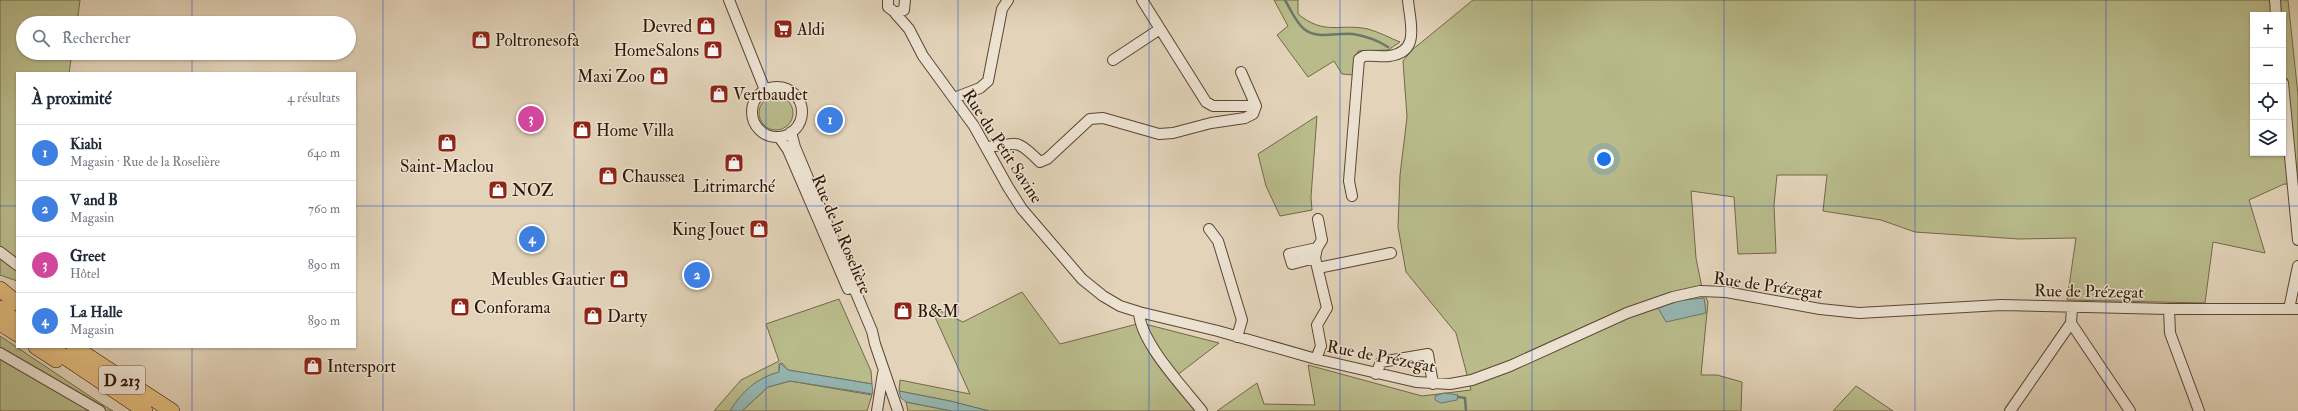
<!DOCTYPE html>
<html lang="fr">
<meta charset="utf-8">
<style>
body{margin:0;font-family:"IM FELL Double Pica",serif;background:#f2f2f3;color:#1f2937}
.controls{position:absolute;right:12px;top:12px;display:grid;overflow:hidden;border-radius:0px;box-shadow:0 1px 3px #0004}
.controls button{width:36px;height:36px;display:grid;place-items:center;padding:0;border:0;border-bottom:1px solid #e0e1e3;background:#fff;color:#1f2937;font:20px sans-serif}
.you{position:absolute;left:1604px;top:159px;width:14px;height:14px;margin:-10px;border:3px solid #fff;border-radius:50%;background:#1a73e8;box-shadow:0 0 0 6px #1a73e833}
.badge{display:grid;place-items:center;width:26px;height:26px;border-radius:50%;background:#8f2418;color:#fff;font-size:13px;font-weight:700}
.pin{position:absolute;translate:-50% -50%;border:2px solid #fff;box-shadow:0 1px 4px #0006}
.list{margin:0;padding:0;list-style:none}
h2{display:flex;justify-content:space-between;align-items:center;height:52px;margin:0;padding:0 16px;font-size:17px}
h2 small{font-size:13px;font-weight:400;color:#747a83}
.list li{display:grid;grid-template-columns:26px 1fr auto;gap:12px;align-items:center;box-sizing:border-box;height:56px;padding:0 16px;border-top:1px solid #e0e1e3}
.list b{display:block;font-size:15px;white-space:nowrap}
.list p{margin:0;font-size:13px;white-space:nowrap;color:#747a83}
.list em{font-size:13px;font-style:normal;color:#747a83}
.icon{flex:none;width:22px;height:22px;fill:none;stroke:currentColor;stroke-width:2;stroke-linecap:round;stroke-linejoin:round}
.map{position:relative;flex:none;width:2298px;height:411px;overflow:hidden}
.search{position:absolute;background:#fff;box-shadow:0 1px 3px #0004;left:16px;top:16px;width:340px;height:44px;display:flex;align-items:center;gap:10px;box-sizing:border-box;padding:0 14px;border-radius:22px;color:#747a83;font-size:15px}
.panel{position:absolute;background:#fff;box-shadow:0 1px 3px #0004;left:16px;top:72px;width:340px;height:276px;border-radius:0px}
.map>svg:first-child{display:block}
.green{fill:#b9bb8b;stroke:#746848;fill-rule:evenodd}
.water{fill:#95b7b2;stroke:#6d776c}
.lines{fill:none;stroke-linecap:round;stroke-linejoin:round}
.stream{stroke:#6d776c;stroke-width:2.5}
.minor-casing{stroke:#5c4531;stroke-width:12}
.highway-casing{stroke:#301604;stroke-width:16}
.minor{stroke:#ece2d2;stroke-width:10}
.highway{stroke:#e1ba7c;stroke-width:15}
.grid{fill:none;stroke:#1d4ed8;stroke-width:1;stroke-opacity:0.55}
.labels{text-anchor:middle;stroke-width:3;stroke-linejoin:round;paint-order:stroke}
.shield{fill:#ece2d2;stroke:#685342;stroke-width:1}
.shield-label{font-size:16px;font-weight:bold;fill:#301604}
.poi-label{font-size:17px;fill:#301604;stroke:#ece2d2;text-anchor:start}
.street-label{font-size:17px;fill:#301604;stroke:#ece2d2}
</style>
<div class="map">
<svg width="2298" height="411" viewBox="0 0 2298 411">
<rect width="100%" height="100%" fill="#e2d3b9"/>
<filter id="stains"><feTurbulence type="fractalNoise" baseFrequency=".005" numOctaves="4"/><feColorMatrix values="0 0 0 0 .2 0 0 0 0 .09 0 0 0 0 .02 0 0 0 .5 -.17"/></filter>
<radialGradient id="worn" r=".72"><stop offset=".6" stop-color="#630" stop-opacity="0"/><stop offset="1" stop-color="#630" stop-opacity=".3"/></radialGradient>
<!-- green -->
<path class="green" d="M0,0h80l-3,23h-54v30h49l-3,20h-52v208l-17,-6z
M1274,0h24v14c27,22 41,9 70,15 11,3 22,9 32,13l-12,8 -30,1 -4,24 -12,-1 -8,-13 -26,16 -31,-42 11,-9z
M1473,0h815l10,95v90l-14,-1 -35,16 16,53 -52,-11 -8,61 -138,-3 9,-62 -57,1 -104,-7 -34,-12 -58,-9 4,-36h-50l-3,30 2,48 -38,1 -4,-57 -43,-6 5,67 6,30 6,14 -7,73h16l25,7 -1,29h-524l40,-28 7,21 51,1 -7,-40 114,31 49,-6 -15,-57 -50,-61 -8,-45 2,-52 7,-58 -4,-56 9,-11zM2253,15h30v138h-30z
M759 113a17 17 0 1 1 34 0a17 17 0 1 1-34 0Z
M1317,116l-6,81 1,13 -32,6 -14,-30 -8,-32z
M1022,292l38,52 81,-21 78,20 -47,36 24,32h-207l-39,-10 -51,-10 1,-11 70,14 -40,-88 33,16z
M839,299l32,72 1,13 -84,-14 -6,-7 -3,1v8c-22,6 -37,20 -49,39h-16l27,-31 38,-19 -13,-37z
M0,336l100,67 13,8h-113z
M790,381l82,14 -5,16h-125l26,-24z
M1856,386l37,25h-60z
M906,402l46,9h-44z"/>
<!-- water -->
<path class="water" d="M1704,298l2,15 -40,9 -9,-16 16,-5z
M780,363l8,7 84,14 1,10 -83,-13 -22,6 -26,24h-12c12,-20 27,-33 49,-39z
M899,391l51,10 39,10h-37l-46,-9 -5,-4z
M1444,393l14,2 -1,5 -16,3 -6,-3v-4z"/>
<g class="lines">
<!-- stream -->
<path class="stream" d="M1285,0c6,10 10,21 19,29 13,11 34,3 49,5 13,2 24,6 35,13
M1458,397l7,1 1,13"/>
<defs>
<path id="minor" d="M729,0l36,90
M888,0v7l8,6 8,-3 1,-10
M1142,0l64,102 7,4h43
M2275,0l1,15
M895,13l14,16 14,27 51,70 34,61 14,22 60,70 21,17 17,10 19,6 79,19 98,28 100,23 34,2 22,-4 38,-14 117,-53 46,-16 27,-6 26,1 94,17 39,4 142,-8 168,4h129
M1113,60l47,-31
M2283,83l15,157
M752 112a25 25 0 1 1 50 0a25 25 0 1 1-50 0Z
M954,98l26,-10 8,-7 14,-72 6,-9
M791,132l4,15 77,184 3,13 23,67
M779,137l9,13 60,139
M986,147c32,-2 28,-11 54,15l7,-3 43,-40 13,-1 56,16 14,-1 38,-10 34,-5 8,-4 3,-8 -15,-34
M1352,196l-3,-15 10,-122 5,-3c8,-1 17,1 25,0 32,-4 21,-33 19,-56
M1209,229l9,12 24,79 -5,17
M0,252l17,13
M1315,258l-23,6 -3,-10 28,-6
M1318,268l73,-15
M2169,309l1,24 29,78
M2289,309l9,-43
M1139,312c1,30 44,75 63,99
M2071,323l59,88
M0,353l100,58
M1316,359l5,-13 -4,-21 10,-17 -12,-50 2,-10 5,-8 -4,-21
M1376,374l5,-12 47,-8 5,30
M877,411l6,-38
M2010,411l61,-88 1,-15"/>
<path id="highway" d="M0,289l17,14
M0,308l17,14
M0,323l17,11
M36,347l20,13
M50,347l95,64
M74,347l98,64"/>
</defs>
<!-- minor casing -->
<use href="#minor" class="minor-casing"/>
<!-- highway casing -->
<use href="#highway" class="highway-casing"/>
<!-- minor -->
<use href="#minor" class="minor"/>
<!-- highway -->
<use href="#highway" class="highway"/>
</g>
<!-- grid -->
<path class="grid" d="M192,0v23M383,0v411M574,0v411M766,0v411M958,0v411M1149,0v411M1340,0v411M1532,0v411M1724,0v411M1915,0v411M2106,0v411M192,53v20M0,206h17M355,206h1943M192,347v64"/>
<!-- icons -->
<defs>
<symbol id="shop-square" viewBox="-11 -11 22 22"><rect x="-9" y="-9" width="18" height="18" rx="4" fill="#8f2418" stroke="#ece2d2"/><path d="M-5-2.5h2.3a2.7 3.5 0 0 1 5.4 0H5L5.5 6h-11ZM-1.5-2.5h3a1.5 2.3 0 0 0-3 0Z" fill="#fff"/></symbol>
<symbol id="supermarket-square" viewBox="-11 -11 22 22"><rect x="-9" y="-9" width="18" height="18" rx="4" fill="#8f2418" stroke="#ece2d2"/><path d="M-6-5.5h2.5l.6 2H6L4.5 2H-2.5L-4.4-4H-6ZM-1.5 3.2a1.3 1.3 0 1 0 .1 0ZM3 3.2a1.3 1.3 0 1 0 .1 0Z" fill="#fff"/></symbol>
</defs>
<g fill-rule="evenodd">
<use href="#shop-square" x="695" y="15" width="22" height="22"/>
<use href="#supermarket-square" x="772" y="18" width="22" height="22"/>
<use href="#shop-square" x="470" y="29" width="22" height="22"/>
<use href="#shop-square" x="702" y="39" width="22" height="22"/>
<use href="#shop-square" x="648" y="65" width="22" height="22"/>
<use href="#shop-square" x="708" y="83" width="22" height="22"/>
<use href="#shop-square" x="571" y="119" width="22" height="22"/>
<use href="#shop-square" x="436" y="132" width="22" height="22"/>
<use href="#shop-square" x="723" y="152" width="22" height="22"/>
<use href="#shop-square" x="597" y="165" width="22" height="22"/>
<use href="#shop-square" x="487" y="179" width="22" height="22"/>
<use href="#shop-square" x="748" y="218" width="22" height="22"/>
<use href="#shop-square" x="608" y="268" width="22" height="22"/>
<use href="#shop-square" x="449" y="296" width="22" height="22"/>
<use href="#shop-square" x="892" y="300" width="22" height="22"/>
<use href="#shop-square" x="582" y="305" width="22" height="22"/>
<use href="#shop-square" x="302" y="355" width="22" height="22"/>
</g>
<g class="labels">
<!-- shield labels -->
<rect class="shield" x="99" y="366" width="46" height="28" rx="3"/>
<g class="shield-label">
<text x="122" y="386">D 213</text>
</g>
<!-- poi labels -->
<g class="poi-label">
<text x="692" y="32" text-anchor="end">Devred</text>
<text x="797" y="35">Aldi</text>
<text x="495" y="46">Poltronesofà</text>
<text x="699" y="56" text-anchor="end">HomeSalons</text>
<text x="645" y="82" text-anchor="end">Maxi Zoo</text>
<text x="733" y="100">Vertbaudet</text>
<text x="596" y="136">Home Villa</text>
<text x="447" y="172" text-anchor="middle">Saint-Maclou</text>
<text x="622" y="182">Chaussea</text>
<text x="734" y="192" text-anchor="middle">Litrimarché</text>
<text x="512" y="196">NOZ</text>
<text x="745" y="235" text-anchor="end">King Jouet</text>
<text x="605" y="285" text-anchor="end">Meubles Gautier</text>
<text x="474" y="313">Conforama</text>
<text x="917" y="317">B&amp;M</text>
<text x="607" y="322">Darty</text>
<text x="327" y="372">Intersport</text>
</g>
<!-- street labels -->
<g class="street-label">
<text transform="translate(1003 146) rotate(57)" y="6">Rue du Petit Savine</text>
<text transform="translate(842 234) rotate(67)" y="6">Rue de la Roselière</text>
<text transform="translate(1768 285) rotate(8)" y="6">Rue de Prézegat</text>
<text transform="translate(2089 291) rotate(1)" y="6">Rue de Prézegat</text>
<text transform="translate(1381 356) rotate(11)" y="6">Rue de Prézegat</text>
</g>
</g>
<rect width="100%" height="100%" filter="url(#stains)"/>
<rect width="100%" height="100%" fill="url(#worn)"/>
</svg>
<div class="controls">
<button>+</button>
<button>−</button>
<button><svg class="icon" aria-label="locate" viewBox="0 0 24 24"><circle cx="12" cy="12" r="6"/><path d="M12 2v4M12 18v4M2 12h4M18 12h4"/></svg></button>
<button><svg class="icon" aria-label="layers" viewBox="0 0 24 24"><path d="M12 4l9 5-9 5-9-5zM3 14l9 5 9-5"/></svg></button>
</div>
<div class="you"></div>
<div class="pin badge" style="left:830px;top:120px;background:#3f7fe0">1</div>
<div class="pin badge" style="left:697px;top:275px;background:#3f7fe0">2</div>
<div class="pin badge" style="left:531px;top:119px;background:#d1479c">3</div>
<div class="pin badge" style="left:532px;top:239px;background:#3f7fe0">4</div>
<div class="search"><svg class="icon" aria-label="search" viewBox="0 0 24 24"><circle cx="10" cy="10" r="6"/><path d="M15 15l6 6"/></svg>Rechercher</div>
<section class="panel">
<h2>À proximité<small>4 résultats</small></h2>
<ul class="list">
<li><span class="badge" style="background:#3f7fe0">1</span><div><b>Kiabi</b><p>Magasin · Rue de la Roselière</p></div><em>640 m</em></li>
<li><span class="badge" style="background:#3f7fe0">2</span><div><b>V and B</b><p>Magasin</p></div><em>760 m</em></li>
<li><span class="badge" style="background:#d1479c">3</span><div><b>Greet</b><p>Hôtel</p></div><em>890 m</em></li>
<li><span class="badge" style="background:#3f7fe0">4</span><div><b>La Halle</b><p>Magasin</p></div><em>890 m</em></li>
</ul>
</section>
</div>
